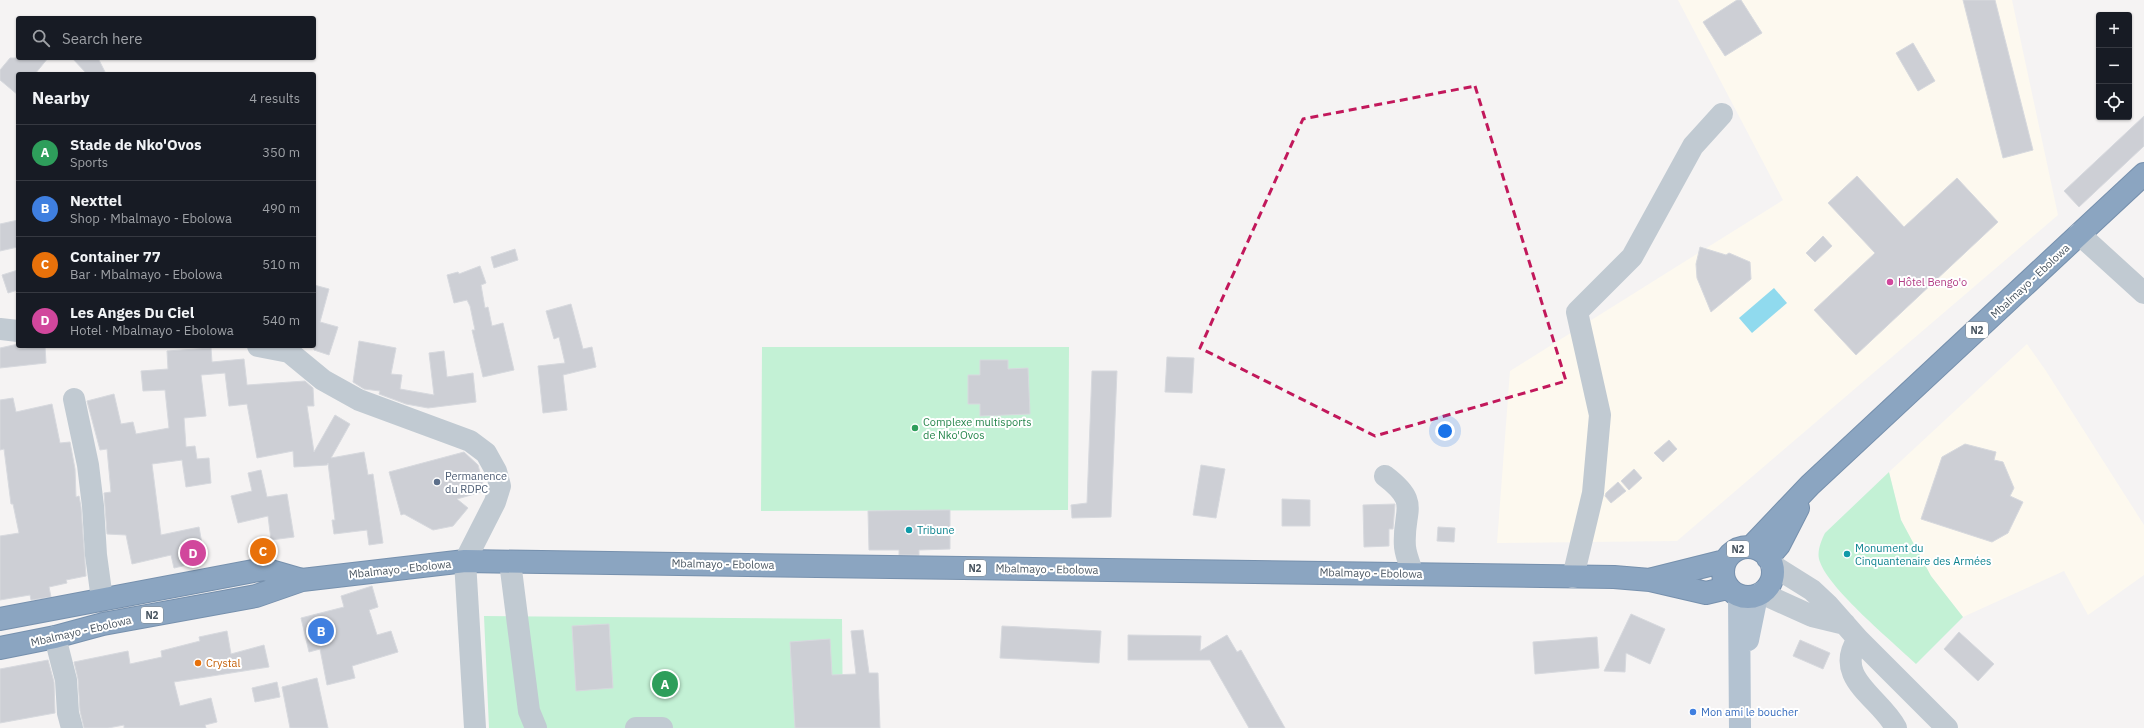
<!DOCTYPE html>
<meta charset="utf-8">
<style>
body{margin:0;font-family:"IBM Plex Sans",sans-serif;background:#242831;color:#f1f3f6}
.controls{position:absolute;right:12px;top:12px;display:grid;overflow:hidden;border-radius:4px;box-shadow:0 1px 3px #0004}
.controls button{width:36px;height:36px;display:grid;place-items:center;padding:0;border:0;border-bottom:1px solid #363941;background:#171b24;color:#f1f3f6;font:20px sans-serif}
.you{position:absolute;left:1445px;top:431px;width:14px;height:14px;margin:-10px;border:3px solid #fff;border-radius:50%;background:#1a73e8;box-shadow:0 0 0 6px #1a73e833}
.badge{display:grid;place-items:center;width:26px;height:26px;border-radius:50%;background:#ea580c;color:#fff;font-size:13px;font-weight:700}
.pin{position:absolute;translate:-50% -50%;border:2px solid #fff;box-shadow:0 1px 4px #0006}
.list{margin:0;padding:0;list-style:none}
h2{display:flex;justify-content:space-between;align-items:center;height:52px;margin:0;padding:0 16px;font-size:17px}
h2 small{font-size:13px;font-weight:400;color:#9ea1a6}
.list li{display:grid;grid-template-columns:26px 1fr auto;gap:12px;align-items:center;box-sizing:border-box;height:56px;padding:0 16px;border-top:1px solid #363941}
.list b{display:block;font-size:15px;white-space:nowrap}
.list p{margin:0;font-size:13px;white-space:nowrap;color:#9ea1a6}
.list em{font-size:13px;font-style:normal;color:#9ea1a6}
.icon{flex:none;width:22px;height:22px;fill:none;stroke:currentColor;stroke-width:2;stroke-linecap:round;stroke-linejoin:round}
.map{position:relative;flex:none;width:2144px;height:728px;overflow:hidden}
.search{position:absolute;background:#171b24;box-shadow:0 1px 3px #0004;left:16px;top:16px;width:300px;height:44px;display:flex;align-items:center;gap:10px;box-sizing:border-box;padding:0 14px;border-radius:4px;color:#9ea1a6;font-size:15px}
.panel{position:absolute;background:#171b24;box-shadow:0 1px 3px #0004;left:16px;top:72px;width:300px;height:276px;border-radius:4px}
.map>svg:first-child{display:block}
.commercial{fill:#fdf9ef}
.green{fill:#c3f1d5}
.water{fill:#90daee}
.building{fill:#cdcfd5;stroke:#d7d9de}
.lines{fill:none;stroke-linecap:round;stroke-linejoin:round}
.highway-casing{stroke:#7690ad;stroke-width:24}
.minor{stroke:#c1cad2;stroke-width:22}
.major{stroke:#b3c2d1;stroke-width:22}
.highway{stroke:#8ba5c1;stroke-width:22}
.marked{fill:none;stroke:#c2185b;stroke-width:3;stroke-dasharray:8 5;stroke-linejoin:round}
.hotel-dot{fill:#d1479c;stroke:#fff;stroke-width:1.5}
.leisure-dot{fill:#2e9e5b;stroke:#fff;stroke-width:1.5}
.service-dot{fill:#5c6f8a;stroke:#fff;stroke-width:1.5}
.culture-dot{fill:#0f9aa8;stroke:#fff;stroke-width:1.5}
.food-dot{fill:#e8710a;stroke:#fff;stroke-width:1.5}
.shop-dot{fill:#3f7fe0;stroke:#fff;stroke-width:1.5}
.labels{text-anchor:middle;stroke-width:4;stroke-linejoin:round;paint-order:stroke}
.shield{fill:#fff;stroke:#808990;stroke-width:1}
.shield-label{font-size:10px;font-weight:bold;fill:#4a5661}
.street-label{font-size:11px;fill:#4a5661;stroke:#fff}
.hotel-label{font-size:11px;fill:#b23c85;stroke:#fff;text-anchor:start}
.leisure-label{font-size:11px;fill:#27864d;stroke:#fff;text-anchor:start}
.service-label{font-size:11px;fill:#4e5e75;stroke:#fff;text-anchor:start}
.culture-label{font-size:11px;fill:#0d838f;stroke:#fff;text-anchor:start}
.food-label{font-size:11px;fill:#c56008;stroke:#fff;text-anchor:start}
.shop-label{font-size:11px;fill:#366cbe;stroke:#fff;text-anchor:start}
</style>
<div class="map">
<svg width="2144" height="728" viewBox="0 0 2144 728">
<rect width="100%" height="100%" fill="#f5f3f3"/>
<!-- commercial -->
<path class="commercial" d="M1678,0h334l46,215 -381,326 -180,2 13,-172 273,-171z
M2027,344l19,27 98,154v50l-56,40 -24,-44 -101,46 -32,-41 -30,-56 -12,-48z"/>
<!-- green -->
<path class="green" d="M762,347h307l-1,163 -307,1z
M1889,472l12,48 30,56 32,41 -47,47c-23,-22 -87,-75 -96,-102 -4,-9 1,-21 5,-29z
M484,616l358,3 1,109h-354z"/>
<!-- water -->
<path class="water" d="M1774,288l13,15 -35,30 -13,-15z"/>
<!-- building -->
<path class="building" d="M1737,0h4l21,33 -37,23 -22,-34z
M1963,0h32l38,150 -30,8z
M1913,43l22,38 -17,10 -22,-38z
M10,58h38l-13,16h-17v21l-18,-15v-10z
M72,58h26l8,16h-19z
M2144,116v30l-65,61 -15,-16z
M1857,176l47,51 53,-49 41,44 -142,133 -42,-45 61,-57 -47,-50z
M18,220v27l-18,4v-27z
M1823,236l9,10 -17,16 -9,-9z
M1700,247l26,8 3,-2 21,9 1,17 -40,33 -14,-34 -1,-14z
M515,249l3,11 -24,8 -3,-11z
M480,266l6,17 -5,2 4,23 3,-1 4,19 11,-3 11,47 -31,7 -11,-47h3l-5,-24 -3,-6 -13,3 -7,-28 11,-3 1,2z
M18,270v20l-10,3 -6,-18z
M314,285l15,4 -9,33 18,5 -9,28 -15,-5z
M571,304l12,45 9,-2 4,20 -33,8 4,35 -24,3 -5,-47 27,-3 -6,-26 -5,2 -8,-28z
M359,341l37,7 -5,26 11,1 -2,14 34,6 -5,-42 15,-2 3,26 26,-4 3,29 -48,6 -22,-4 -27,-10 1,-3 -16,-2 -11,-7z
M18,344v5l27,-3 1,17 -46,5v-20z
M211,348l1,14 32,-3 3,26 58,-4 8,7 1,18h-7l7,46 21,-37 15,9 -19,34 33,-6 4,23 5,-1 10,69 -14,2 -2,-15 -33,4 -2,-14h3l-7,-57 -1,2 -33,2 -1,-16 -36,7 -10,-54 -18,2 -4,-33 -24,2 5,41 -22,2 2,29 9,-1 2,13 12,-1 2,25 -25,4 -4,-27 -30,4 9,71 38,-8 6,34 -31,7 -3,-13 -39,9 -6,-29 -19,-1 -3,-41 7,-1 -4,-43 -7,1 -13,-49 27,-7 7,30 12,-2 3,12 33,-6 -4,-38 -22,1 -2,-20 27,-2 -1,-18z
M1167,357l27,1 -2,35 -27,-1z
M980,360h28v9l20,-1 2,46 -50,2v-12h-12v-29h12z
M1092,371h25l-6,146 -39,1 -1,-13 16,-2z
M13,398l3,14 36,-8 8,39 10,-1 5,27 1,28 3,-1 2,11 5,69 -20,4 1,3 -18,4 2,10 -20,3 -1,-5 -30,5v-64l19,-3 -6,-29h-2l-7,-55 -4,1v-50z
M1669,440l8,9 -14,13 -9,-9z
M1965,444l31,8 -2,8 9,2 11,26 -4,8 13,6 -15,31 -16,9 -71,-23 21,-62z
M464,452l14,13 7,26 -28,8 11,9 -15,18 -20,4 -29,-16 -3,1 -12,-43z
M1201,465l24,4 -9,49 -23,-3z
M1634,469l8,9 -13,12 -8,-9z
M261,470l6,27 20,-3 7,43 -23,3 -3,-24 -30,7 -7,-27 21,-5 -4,-18z
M1618,482l8,9 -15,12 -6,-7 1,-3z
M1282,499l28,1v26h-28z
M1395,504l-2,25h-4v17l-25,1 -1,-42z
M950,510v39l-31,1v5h-20v-5h-30l-1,-39z
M1438,527l17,1 -1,14 -17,-1z
M372,586l6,21 -9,3 8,25 14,-4 7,21 -46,14 3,12 -28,7 -7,-36 -11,3 -8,-34 43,-11 -3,-11z
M1631,614l34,15 -15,35 -24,-11 -1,19 -21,-1z
M609,624l4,64 -37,3 -4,-65z
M1002,626l99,5 -2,32 -99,-5z
M863,630l6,43h9l2,55h-85l-5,-86 40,-3 2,36 24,-1 -5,-43z
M227,631l4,23 33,-9 5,22 -95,15 6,24 31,-8 6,24 -12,3 1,3h-82v-3l-16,3h-24l-4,-17 -2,-32 -4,-17 54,-11 2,13 32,-7 -1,-6 39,-10 -1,-4z
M1959,632l35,32 -16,17 -34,-32z
M1128,635l73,1 -1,15 27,-16 10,17 4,-2 44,78h-36l-39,-68h-82z
M1597,637l2,31 -64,6 -2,-32z
M1800,640l30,13 -7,16 -30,-13z
M48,660l6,22 1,31 -55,10v-54z
M317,678l11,50h-38l-8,-41z
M277,682l3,15 -25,5 -3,-14z"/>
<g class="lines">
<defs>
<path id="highway" d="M1723 572a25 25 0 1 1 50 0a25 25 0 1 1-50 0Z
M1751,547l59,-62 334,-311
M1768,558l11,-13 19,-37
M1653,579l72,-18
M0,619l264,-50 38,11
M0,648l55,-11 48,-13 153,-28 46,-16 163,-19 1149,16 36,3 56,13 21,-5"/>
</defs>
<!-- highway casing -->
<use href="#highway" class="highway-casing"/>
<!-- minor -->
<path class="minor" d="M2079,234l65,59
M0,329l18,2
M258,346l31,6 34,28 36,20 111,41 16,12 10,18 4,15 -5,16 -30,59 10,167
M74,399l14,66 5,41 3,49 6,44
M1385,476c37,28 17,34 20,71 1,9 5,18 8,27
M510,562l19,149 7,17
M1772,565l40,25 16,15 30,34 89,89
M1573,577l20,-84 7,-78 -23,-103 55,-55 61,-111 29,-32
M1761,593l51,23 33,8
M55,637l11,43 2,33 4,15
M1858,639c-26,39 23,59 38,89
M636,728h26"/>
<!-- major -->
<path class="major" d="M1739,596l1,132
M1748,640l9,-44"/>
<!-- highway -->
<use href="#highway" class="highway"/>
</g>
<!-- marked area -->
<path class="marked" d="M1475,86l91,295 -191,55 -175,-88 103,-229z"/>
<!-- markers -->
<circle class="hotel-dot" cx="1890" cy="282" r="4"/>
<circle class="leisure-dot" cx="915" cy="428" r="4"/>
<circle class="service-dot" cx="437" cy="482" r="4"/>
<g class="culture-dot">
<circle cx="909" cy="530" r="4"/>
<circle cx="1847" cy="554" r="4"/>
</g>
<circle class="food-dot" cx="198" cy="663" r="4"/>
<circle class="shop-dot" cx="1693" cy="712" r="4"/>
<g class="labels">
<!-- shield labels -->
<g class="shield">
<rect x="1966" y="322" width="22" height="16" rx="3"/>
<rect x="1727" y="541" width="22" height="16" rx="3"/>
<rect x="964" y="560" width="22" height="16" rx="3"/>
<rect x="141" y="607" width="22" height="16" rx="3"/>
</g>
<g class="shield-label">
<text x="1977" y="334">N2</text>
<text x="1738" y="553">N2</text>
<text x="975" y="572">N2</text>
<text x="152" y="619">N2</text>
</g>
<!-- street labels -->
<g class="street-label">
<text transform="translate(2030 281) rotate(-43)" y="4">Mbalmayo - Ebolowa</text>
<text transform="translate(723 564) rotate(1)" y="4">Mbalmayo - Ebolowa</text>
<text transform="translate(400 569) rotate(-6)" y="4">Mbalmayo - Ebolowa</text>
<text transform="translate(1047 569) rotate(1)" y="4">Mbalmayo - Ebolowa</text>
<text transform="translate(1371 573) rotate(1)" y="4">Mbalmayo - Ebolowa</text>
<text transform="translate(81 631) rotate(-13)" y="4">Mbalmayo - Ebolowa</text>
</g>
<!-- hotel labels -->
<g class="hotel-label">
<text x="1898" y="286">Hôtel Bengo'o</text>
</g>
<!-- leisure labels -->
<g class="leisure-label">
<text x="923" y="426">Complexe multisports<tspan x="923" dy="13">de Nko'Ovos</tspan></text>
</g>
<!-- service labels -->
<g class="service-label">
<text x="445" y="480">Permanence<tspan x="445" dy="13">du RDPC</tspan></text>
</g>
<!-- culture labels -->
<g class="culture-label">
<text x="917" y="534">Tribune</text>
<text x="1855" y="552">Monument du<tspan x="1855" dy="13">Cinquantenaire des Armées</tspan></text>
</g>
<!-- food labels -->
<g class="food-label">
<text x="206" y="667">Crystal</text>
</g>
<!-- shop labels -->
<g class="shop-label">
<text x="1701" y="716">Mon ami le boucher</text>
</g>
</g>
</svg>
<div class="controls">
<button>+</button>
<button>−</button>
<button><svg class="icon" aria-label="locate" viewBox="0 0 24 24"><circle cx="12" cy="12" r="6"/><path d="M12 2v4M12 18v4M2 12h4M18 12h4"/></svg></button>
</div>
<div class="you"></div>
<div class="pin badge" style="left:665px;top:684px;background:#2e9e5b">A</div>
<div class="pin badge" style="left:321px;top:631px;background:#3f7fe0">B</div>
<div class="pin badge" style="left:263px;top:551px;background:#e8710a">C</div>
<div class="pin badge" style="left:193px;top:553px;background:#d1479c">D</div>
<div class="search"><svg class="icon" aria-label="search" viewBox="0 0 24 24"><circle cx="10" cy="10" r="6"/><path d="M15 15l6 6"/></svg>Search here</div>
<section class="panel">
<h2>Nearby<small>4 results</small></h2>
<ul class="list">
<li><span class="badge" style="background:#2e9e5b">A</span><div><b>Stade de Nko'Ovos</b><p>Sports</p></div><em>350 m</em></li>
<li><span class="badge" style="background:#3f7fe0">B</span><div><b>Nexttel</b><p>Shop · Mbalmayo - Ebolowa</p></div><em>490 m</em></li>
<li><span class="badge" style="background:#e8710a">C</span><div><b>Container 77</b><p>Bar · Mbalmayo - Ebolowa</p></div><em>510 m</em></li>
<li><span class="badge" style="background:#d1479c">D</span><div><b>Les Anges Du Ciel</b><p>Hotel · Mbalmayo - Ebolowa</p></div><em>540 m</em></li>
</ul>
</section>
</div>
